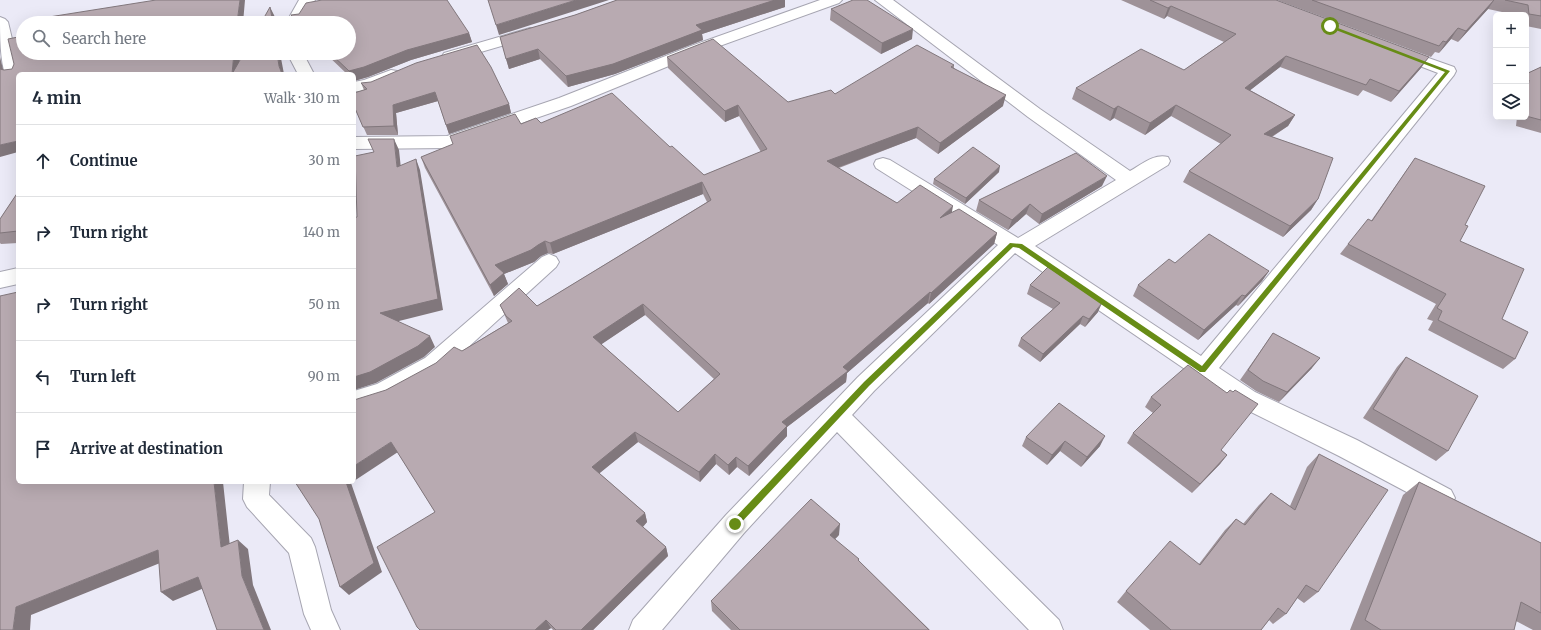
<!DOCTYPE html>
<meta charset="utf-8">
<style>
body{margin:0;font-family:Merriweather,serif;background:#f2f2f3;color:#1f2937}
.controls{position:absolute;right:12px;top:12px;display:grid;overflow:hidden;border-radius:6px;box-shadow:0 4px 16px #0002}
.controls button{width:36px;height:36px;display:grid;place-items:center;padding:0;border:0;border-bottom:1px solid #e0e1e3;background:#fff;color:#1f2937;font:20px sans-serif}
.stop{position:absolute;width:12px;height:12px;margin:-9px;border:3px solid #678c16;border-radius:50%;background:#fff}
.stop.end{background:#678c16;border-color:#fff;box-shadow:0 1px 4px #0008}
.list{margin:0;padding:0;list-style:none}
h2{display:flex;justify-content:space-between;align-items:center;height:52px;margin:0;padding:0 16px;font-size:17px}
h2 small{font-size:13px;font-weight:400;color:#747a83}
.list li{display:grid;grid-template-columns:26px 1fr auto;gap:12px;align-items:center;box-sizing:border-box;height:72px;padding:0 16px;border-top:1px solid #e0e1e3}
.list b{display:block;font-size:15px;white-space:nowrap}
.list em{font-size:13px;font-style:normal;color:#747a83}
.icon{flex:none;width:22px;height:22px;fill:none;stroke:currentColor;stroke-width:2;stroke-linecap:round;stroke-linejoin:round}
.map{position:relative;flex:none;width:1541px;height:630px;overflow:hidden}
.search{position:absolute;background:#fff;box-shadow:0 4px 16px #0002;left:16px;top:16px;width:340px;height:44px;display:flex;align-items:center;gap:10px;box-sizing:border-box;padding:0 14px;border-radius:22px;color:#747a83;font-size:15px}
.panel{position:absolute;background:#fff;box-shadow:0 4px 16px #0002;left:16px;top:72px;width:340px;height:412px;border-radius:6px}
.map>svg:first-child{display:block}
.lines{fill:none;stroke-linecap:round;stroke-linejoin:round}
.street-casing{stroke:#a6a5b1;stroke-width:2}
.street{fill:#fff;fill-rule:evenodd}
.wall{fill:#9e9298;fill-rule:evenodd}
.shaded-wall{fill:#81777c}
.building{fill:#b8aab1;stroke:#81777c;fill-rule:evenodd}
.route{fill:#678c16}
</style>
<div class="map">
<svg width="1541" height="630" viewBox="0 0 1541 630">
<rect width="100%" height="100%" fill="#ebeaf7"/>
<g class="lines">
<defs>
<path id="street" d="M299,0h16l-13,23h-16z
M820,0h22l-3,3 -136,49 -132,54 -116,40 -6,2 -95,1v-12l93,-1 112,-38 132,-52z
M875,0h18l147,109 90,62c11,-6 24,-18 38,-14l2,4 -2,4 -133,81 166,110 237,-283 -47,-18 -2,-3 2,-3 6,-2 6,2 51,18 2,4 -2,4 -235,293 36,24 102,48 94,50 4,8 -4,8 -9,4 -9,-4 -94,-50 -100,-50 -224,-153 -141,138 -22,24 207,205 4,10h-34l-192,-198 -93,101 -82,97h-33l4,-10 93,-105 132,-138 140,-132 -122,-77 -2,-4 2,-4 7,-2 7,2 128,78 98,-58 -88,-63z
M0,17l5,2 3,3 12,51 -2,1v3l-6,1 -6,-1c-6,-16 -6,-42 -6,-60z
M530,28l6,2 2,3 -2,3 -86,25 -6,-2 -2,-3 2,-3z
M287,53h16l11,21h-16z
M391,70l6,1 2,4c-7,11 -32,15 -45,17v-10l10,-2z
M549,254l7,3 3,5 -3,5 -115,105 -49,27 -38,12v-20l23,-7 48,-26 117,-101z
M18,268v16l-18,4v-16z
M244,482h26l-1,13 42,43 4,9 16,63 9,20h-29l-7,-16 -15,-61 -42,-46 -4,-8z"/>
</defs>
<!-- street casing -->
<use href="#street" class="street-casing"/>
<!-- street -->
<use href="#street" class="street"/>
</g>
<!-- wall -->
<path class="wall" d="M617,0h168v7l-83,27 1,6 -88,34 -47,13 -28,-28 -31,10 -9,-32 75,-22z
M1121,0h155l145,68 -30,34 -28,-12 -5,6 -78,-29 -30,23 45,25 -7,11 -16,11 46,62 -7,11 -28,27 -100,-55 6,-11 32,-27 -50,-28 -26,19 -31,-17 -4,3 -38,-22 4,-11 108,-18 40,-28 -57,-26 -3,3z
M1277,0h264v29l-15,-3v-11h-10l-28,-6 -30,33 -7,-3 -12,14 -4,-1 -4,5z
M831,9l81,30 -31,15 -51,-34z
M291,15l178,18 3,9 -61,18 -43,17 -14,4v-7h-7l-22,-21h24v-30h-54z
M667,57l121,45 47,-8 119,-29v3l49,38 -65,48 -22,-16 -77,30 58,35 55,9 45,21 -3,11 -65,60 -1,-1 -81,70 -1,9 -59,45v9l-38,40 -12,-9 -8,8 -13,-11 -16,18 -62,-40 -39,31 46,40 2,9 -4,5 23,20 2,9 -75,74h-40l-2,-2 -3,2h-128l15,-118 -37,-59 -12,-63 76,-39 46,-28 -3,-7 -5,-11 37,1 170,-104 -4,-8 -150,60 -5,-1 -7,3 -7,6 -30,12 4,10 -14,12 -69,-128 -4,-11 100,-33 20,-1 129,24 34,28 57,-23 -22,-36 -14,6 -57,-54zM645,315l69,64 -36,33 -77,-68z
M1541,67v66l-25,-7 1,-9h9v-43z
M361,83l148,21 2,9 -62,21 -11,-33 -42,12 2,22h-31l-13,-29 10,-16z
M1415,158l50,67 -5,16 42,78 13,40 -12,10 -75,-39 5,-9 -6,-2 9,-15 -96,-50 8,-10 23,-23z
M999,172l-34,32 -32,-20 1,-5z
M1102,186l-63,38 -13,-10 -18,16 -32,-19 3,-11z
M18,192v51l-17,1 -1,-1v-24z
M1269,271l-7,10 -24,25 -2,-1 -38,35 -65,-44 5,-11z
M1030,285l68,27 -13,15 -5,-3 -40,38 -22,-16 3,-8 32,-29 -26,-15z
M1273,333l39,35 -33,34 -23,-11 -16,-11z
M1406,357l42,94 -12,10 -73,-43 34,-51z
M1151,397l76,58 -7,9 -28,29 -65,-50 6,-10 20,-20 -8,-6z
M1026,437l74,9 -19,21 -21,-16 -13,14 -25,-19z
M1319,454l-1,138 -14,11 -7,-5 -11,16 -13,10 -4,-4 -8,10h-111l-33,-28 9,-11 73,-27 26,-34 11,-11 7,5 16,-19 12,-12 19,13 17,-39z
M1419,482l122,61v87h-8l-17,-9 -2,9h-164l53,-135z
M839,535l-4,4 24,22 71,69h-199l-19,-19 -1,-10z"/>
<!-- shaded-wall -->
<path class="shaded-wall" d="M240,0h5l-2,23h-6z
M576,0h33l-110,35 -3,-10z
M775,0h10v7l-83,27 1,6 -88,34 -47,13 -2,-11 130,-51z
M1494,0l-6,9 -30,33 8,-11z
M1171,6l-4,10 -3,3 4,-11z
M270,7l5,10 1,6h-3z
M1458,28l-7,11 -12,14 7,-11z
M913,29l-1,10 -31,15 1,-11z
M469,33l3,9 -61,18 -43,17 -14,4v-7h-4l-1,-3 58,-21z
M538,49l2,10 -31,10 -3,-10z
M234,53h6l-2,21h-6z
M277,53h3l4,21h-2l-3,-8z
M1286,56l-6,11 -41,32 6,-11z
M0,57l5,20 -5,-5z
M1429,57l-8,11 -30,34 8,-11z
M435,92l3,9 -42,12 2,22 -4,-9 -1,-21z
M1006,95l-3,11 -65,48 2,-11z
M509,104l2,9 -62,21 -3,-9z
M738,105l1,11 -14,6v-11z
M1176,105l-5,11 -26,19 5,-12z
M1118,106l-4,12 -4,3 4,-12z
M1295,115l-7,11 -30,19 6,-11z
M918,127l-2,11 -90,34 1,-11z
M394,139l5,11 3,28 -5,-11z
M18,141v11l-18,5v-12z
M416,159l4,11 23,140 -56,14 -7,-11z
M1000,166l-1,6 -34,32 1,-6z
M1107,176l-5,10 -63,38 3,-10z
M702,182l1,12 -150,60 -3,-11z
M1318,199l-7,11 -28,27 7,-11z
M1030,204l-4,10 -18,16 4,-10z
M953,206l-2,11 -11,1z
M997,233l-3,11 -65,60 2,-11z
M545,241l3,12 -7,3 -7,6 -30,12 4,10 -14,12 -4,-11 5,-20z
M1269,271l-7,10 -24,25 7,-10z
M930,292l-2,11 -81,70 -1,9 -59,45v9l-38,40 -1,-10 34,-44 61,-55z
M1242,295l-6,10 -38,35 6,-10z
M1102,303l-4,9 -13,15 4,-8z
M643,304l2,11 -49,33 -3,-11z
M1083,316l-3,8 -40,38 3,-8z
M430,336l5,11 -11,10 -48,26 -22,7v-13z
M1320,358l-8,10 -33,34 8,-10z
M635,432l3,10 -43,35 -3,-10z
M1105,436l-5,10 -19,21 6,-10z
M1065,441l-5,10 -13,14 5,-10z
M391,442l7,10 -44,29v-15z
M715,454l1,10 -16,18 -1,-10z
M1227,455l-7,9 -28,29 8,-9z
M736,457l1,10 -8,8 -1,-10z
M214,482h9l8,74 -10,-9z
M346,482h6l-1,1 31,89 -33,23 -9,-8z
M645,513l2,9 -8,9 -3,-10z
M840,524l-1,11 -11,11 2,-11z
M238,540l10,9 5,36 18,45h-7l-22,-54z
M666,547l2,9 -75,74h-12z
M158,550l12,9 -139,56 -1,15h-17l3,-23z
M198,577l11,9 -36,15 -12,-9z
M546,620l5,8 -3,2h-13z"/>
<!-- building -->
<path class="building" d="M156,0h84l-3,23h-185l-3,-6z
M322,0h125l22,33 -62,17 -43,17 -15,4 -19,-18h19v-30h-50l-8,-8 8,-1 7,-11z
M488,0h88l-80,25z
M617,0h158l-79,25 6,5 -89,34 -47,12 -28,-27 -32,10 -6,-22 75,-22z
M853,0h14l46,29 -31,14 -51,-34z
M1150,0h126l153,57 -30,34 -29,-12 -4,6 -80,-29 -41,32 50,27 -31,19 69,24 -15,41 -28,27 -101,-55 42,-36 -55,-30 -26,18 -32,-17 -4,3 -38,-21 65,-39 43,21 52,-36 -65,-28 -3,2z
M1312,0h182l-28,31 -8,-3 -12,14 -3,-1 -4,5z
M1505,0h36v16l-12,-2 -1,-9z
M270,7l3,16h-12z
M23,36v17h211l-2,21h-214v67l-18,4v-76l4,1 8,-1 2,-5 -6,-25z
M713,39l75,63 43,-12 4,4 82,-49 37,20 -3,2 55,28 -66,48 -22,-16 -91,34 70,42 23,-18 33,21 -13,12 19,-9 38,24 -66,60 -1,-1 -87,75 5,4 -66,51 5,4 -39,40 -12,-9 -8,8 -13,-11 -16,18 -64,-40 -43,35 53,46 -9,8 30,26 -85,83h-25l-10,-10 -11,10h-115l-3,-3 -40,-80 58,-35 -44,-70 -37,24v-66l32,-10 50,-27 18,-16 8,4 50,-30 -6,-5 -6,-11 19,-17 18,18 174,-106 -9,-18 -152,61 -5,-2 -7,4 -7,5 -36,15 9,8 -14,12 -69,-128 32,-13 -3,-8 65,-22 6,10 15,-6 5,5 71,-30 58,54 2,-1 32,29 63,-26 -29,-44 -13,6 -58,-54zM643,304l77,70 -42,38 -85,-75z
M477,45l14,22 18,37 -63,21 -11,-33 -42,13 1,21 -31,1 -9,-21v-13l13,-4 -6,-6 10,-1 45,-19z
M244,53h33l2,13 3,8h-50z
M1541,67v53l-15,-4v-10l3,-26 -3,-2v-4z
M368,139h26l3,28 19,-8 22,140 -58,14 50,23 -12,10 -48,26 -16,5v-159l3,-1 -2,-61 19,-4z
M973,147l27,19 -34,32 -32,-19z
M1076,153l31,23 -65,38 -12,-10 -18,16 -33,-20z
M1415,158l70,28 -20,39 3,1 -8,15 64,28 -22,50 26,13 -13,27 -77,-39 4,-9 -5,-3 9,-14 -98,-50 20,-25 4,2z
M18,192v39l-18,2v-14z
M1209,234l60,37 -24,25 -3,-1 -38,35 -66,-45 31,-26 6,4z
M1048,267l54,36 -13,16 -6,-3 -40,38 -22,-16 39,-35 -30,-18z
M18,292v190h196l7,65 17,-7 4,36 22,54h-47l-19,-53 -37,15 -3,-42 -142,57 -3,23h-13v-334z
M1273,333l47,25 -33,34 -24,-11 -15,-11z
M1406,357l72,39 -30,55 -75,-42z
M1188,365l39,28 3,-3 3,2 2,-2 23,14 -37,46 6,5 -27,29 -67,-51 28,-28 -10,-8z
M1059,403l46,33 -18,21 -22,-16 -13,14 -26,-18z
M1319,454l69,36 -70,102 -12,-7 -20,29 -8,-6 -17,22h-90l-45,-39 44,-50 30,24 36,-46 9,6 26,-32 24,17z
M295,482h51l28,81 -34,24 -21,-68z
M1419,482l122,61v70l-20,-11 -7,28h-133l-16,-10z
M811,499l29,25 -10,11 29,24 -1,1 71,70h-189l-29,-29z"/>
<!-- route -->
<path class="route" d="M1330,25l120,46 -245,301h-5l-181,-124 -6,-1 -144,139 -131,140h-6v-5l132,-139 146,-139 12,1 180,122 243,-294 -117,-45z"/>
</svg>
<div class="controls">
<button>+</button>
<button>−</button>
<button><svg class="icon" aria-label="layers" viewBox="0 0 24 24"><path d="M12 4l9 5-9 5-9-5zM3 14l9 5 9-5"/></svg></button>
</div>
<div class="stop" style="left:1330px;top:26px"></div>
<div class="stop end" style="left:735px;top:524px"></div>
<div class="search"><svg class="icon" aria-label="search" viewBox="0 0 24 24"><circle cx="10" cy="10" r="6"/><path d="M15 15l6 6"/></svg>Search here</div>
<section class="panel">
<h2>4 min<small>Walk · 310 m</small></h2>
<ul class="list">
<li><svg class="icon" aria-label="ahead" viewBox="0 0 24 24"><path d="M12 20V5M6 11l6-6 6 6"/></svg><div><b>Continue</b></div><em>30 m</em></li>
<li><svg class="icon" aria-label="right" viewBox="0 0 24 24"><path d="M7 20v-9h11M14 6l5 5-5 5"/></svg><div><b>Turn right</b></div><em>140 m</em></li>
<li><svg class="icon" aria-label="right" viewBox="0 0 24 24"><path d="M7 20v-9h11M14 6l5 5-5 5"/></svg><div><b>Turn right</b></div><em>50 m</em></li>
<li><svg class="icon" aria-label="left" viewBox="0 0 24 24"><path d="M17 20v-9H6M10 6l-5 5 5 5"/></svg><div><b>Turn left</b></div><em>90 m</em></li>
<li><svg class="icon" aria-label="arrive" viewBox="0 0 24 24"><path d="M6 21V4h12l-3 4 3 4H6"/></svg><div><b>Arrive at destination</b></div></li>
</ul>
</section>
</div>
